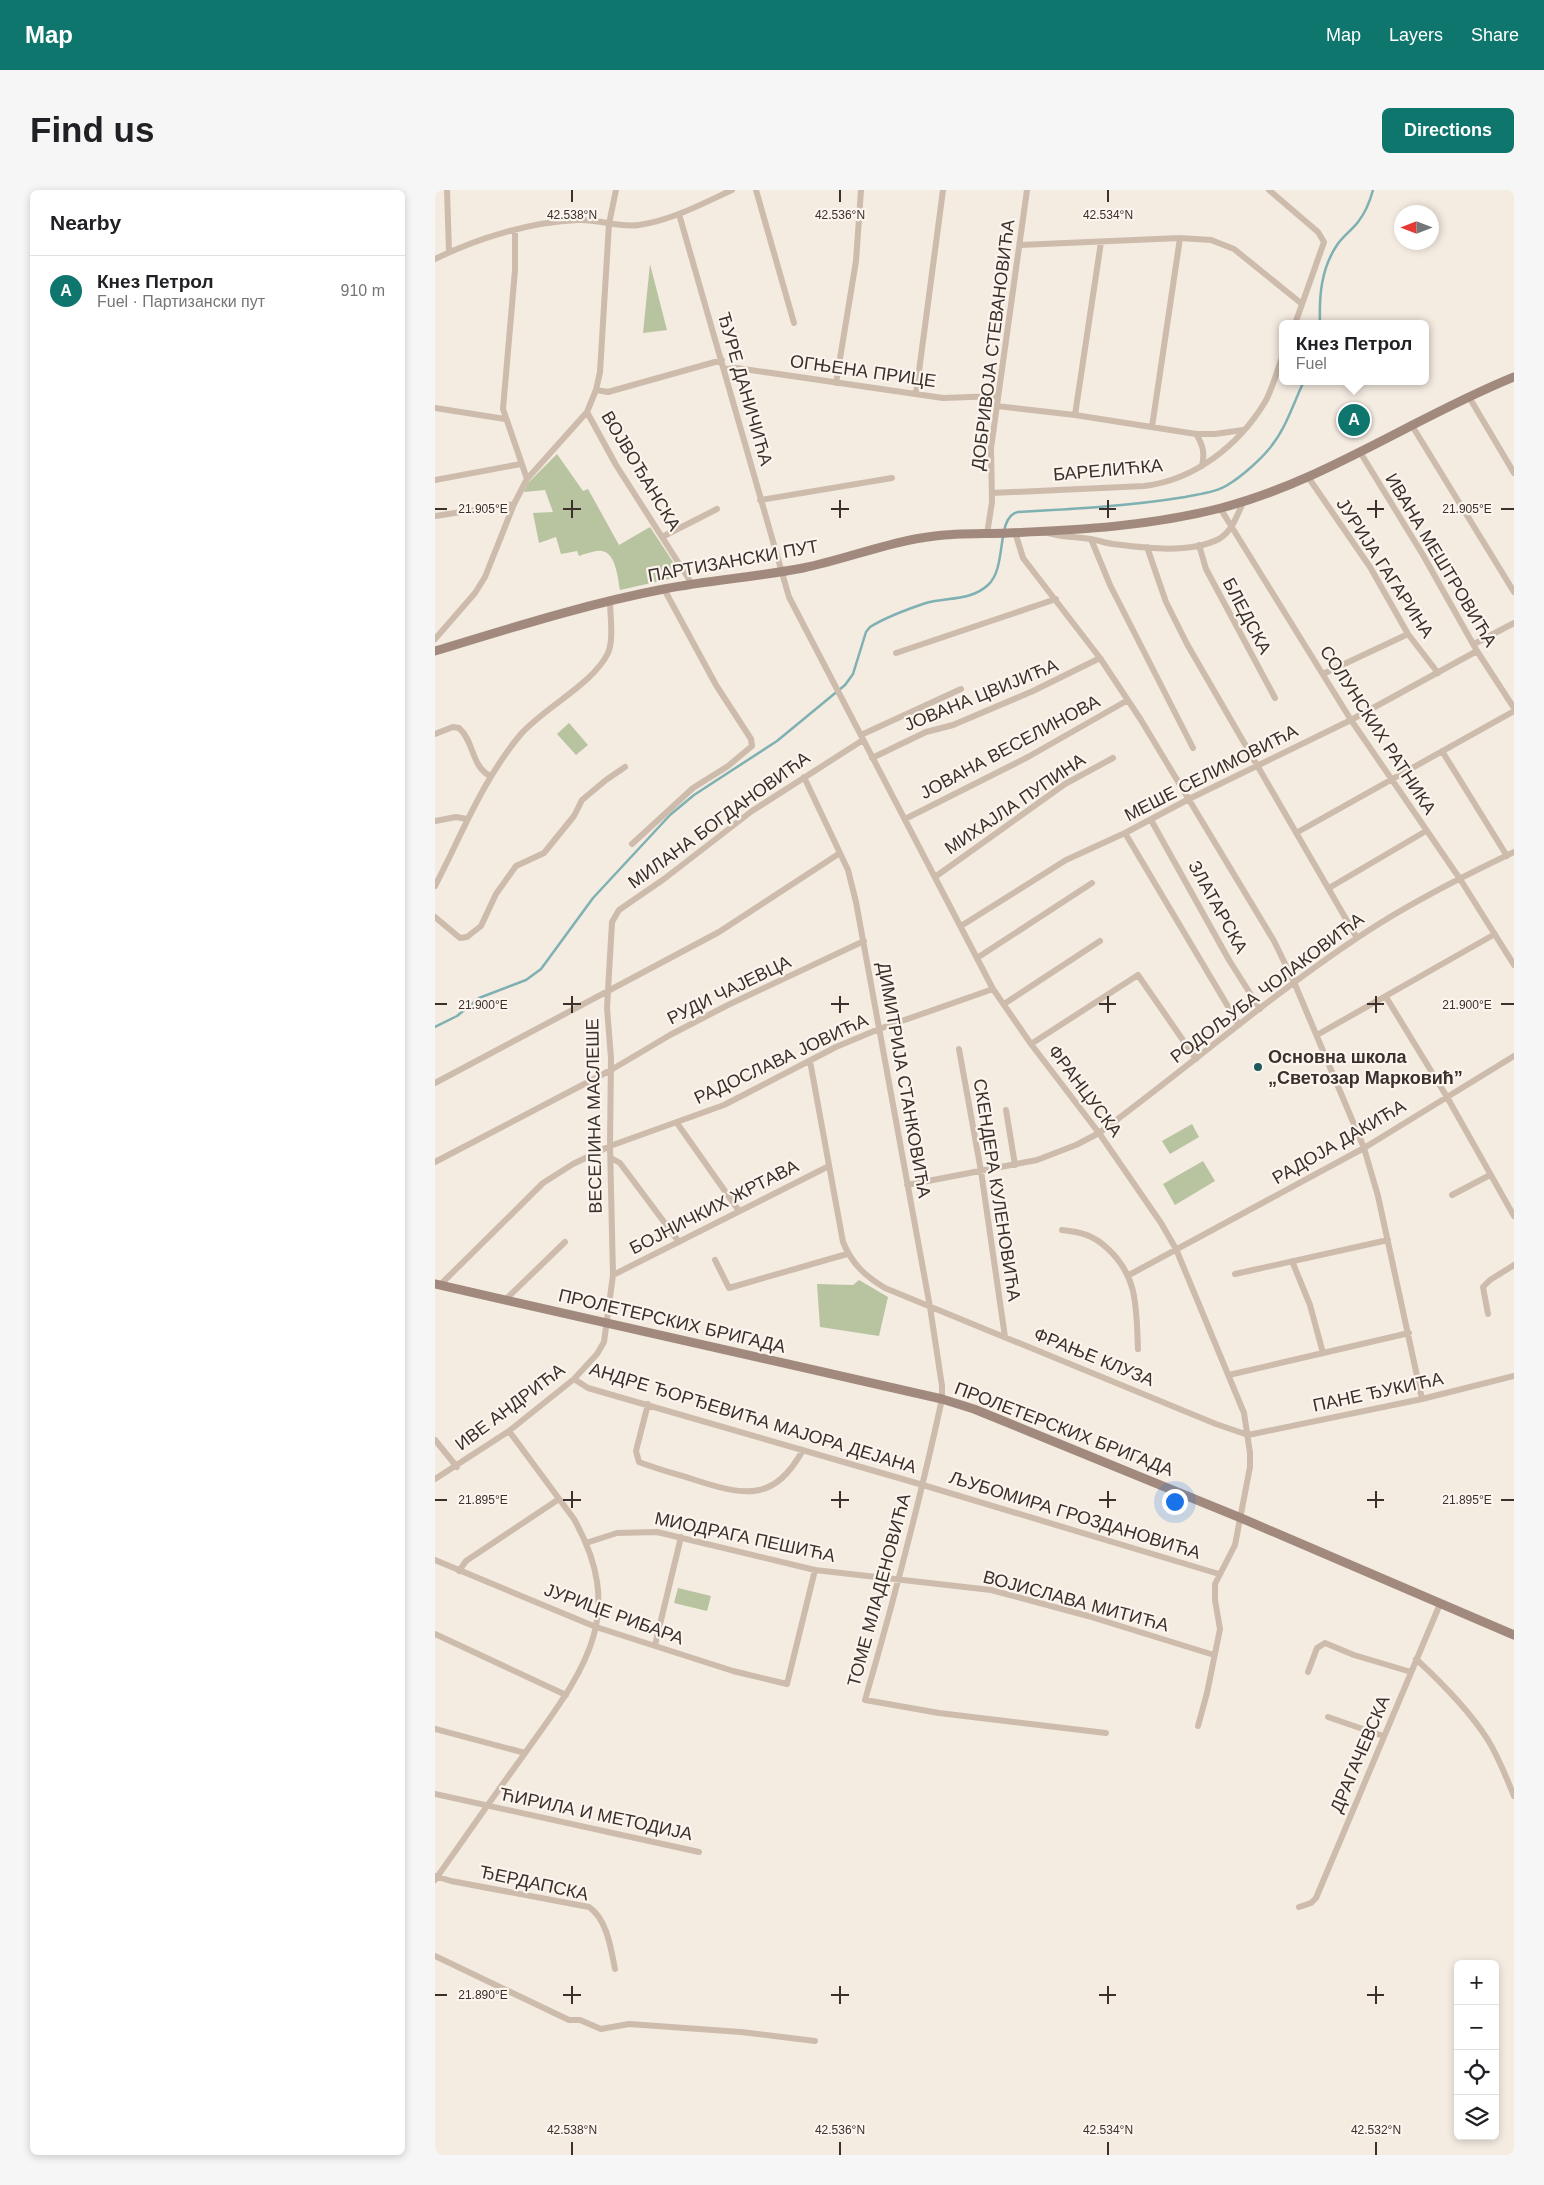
<!DOCTYPE html>
<meta charset="utf-8">
<style>
body{margin:0;font-family:Arial,sans-serif;background:#f6f6f6;color:#202124}
.controls{position:absolute;right:15px;bottom:15px;display:grid;overflow:hidden;border-radius:8px;box-shadow:0 2px 8px #0003}
.controls button{width:45px;height:45px;display:grid;place-items:center;padding:0;border:0;border-bottom:1px solid #e0e0e0;background:#fff;color:#202124;font:25px sans-serif}
.compass{position:absolute;left:959px;top:15px;width:45px;height:45px;border-radius:50%;background:#fff;box-shadow:0 2px 8px #0003;rotate:270deg}
.you{position:absolute;left:739px;top:1311px;width:18px;height:18px;margin:-12px;border:4px solid #fff;border-radius:50%;background:#1a73e8;box-shadow:0 0 0 8px #1a73e833}
.badge{display:grid;place-items:center;width:32px;height:32px;border-radius:50%;background:#0f766e;color:#fff;font-size:16px;font-weight:700}
.pin{position:absolute;translate:-50% -50%;border:2px solid #fff;box-shadow:0 1px 5px #0006}
.popup{position:absolute;left:844px;top:130px;width:150px;height:65px;box-sizing:border-box;display:grid;place-content:center;border-radius:8px;background:#fff;filter:drop-shadow(0 1px 4px #0005);font-size:16px;white-space:nowrap;color:#757577}
.popup b{font-size:19px;color:#202124}
.popup::after{content:'';position:absolute;left:50%;top:100%;margin-left:-10px;border:10px solid transparent;border-top-color:#fff}
.list{margin:0;padding:0;list-style:none}
h2{display:flex;justify-content:space-between;align-items:center;height:65px;margin:0;padding:0 20px;font-size:21px}
h2 small{font-size:16px;font-weight:400;color:#757577}
.list li{display:grid;grid-template-columns:32px 1fr auto;gap:15px;align-items:center;box-sizing:border-box;height:70px;padding:0 20px;border-top:1px solid #e0e0e0}
.list b{display:block;font-size:19px;white-space:nowrap}
.list p{margin:0;font-size:16px;white-space:nowrap;color:#757577}
.list em{font-size:16px;font-style:normal;color:#757577}
.icon{flex:none;width:28px;height:28px;fill:none;stroke:currentColor;stroke-width:2;stroke-linecap:round;stroke-linejoin:round}
.map{position:relative;flex:none;width:1079px;height:1965px;overflow:hidden;border-radius:8px}
header{display:flex;align-items:center;gap:30px;box-sizing:border-box;height:70px;padding:0 25px;background:#0f766e;color:#fff}
header strong{font-size:24px}
nav{display:flex;gap:28px;margin-inline-start:auto;font-size:18px}
.intro{display:flex;align-items:center;justify-content:space-between;box-sizing:border-box;height:120px;padding:0 30px}
h1{margin:0;font-size:35px}
.button{padding:12px 22px;border-radius:8px;background:#0f766e;color:#fff;font-size:18px;font-weight:700}
main{display:flex;gap:30px;padding:0 30px}
aside{flex:1;background:#fff;border-radius:8px;box-shadow:0 2px 8px #0003}
.map>svg:first-child{display:block}
.green{fill:#b8c4a0}
.lines{fill:none;stroke-linecap:round;stroke-linejoin:round}
.stream{stroke:#7fb0b2;stroke-width:2.5}
.street{stroke:#cdbbac;stroke-width:6}
.secondary{stroke:#a18a7d;stroke-width:9}
.ticks{fill:none;stroke:#3b302b;stroke-width:2}
.poi-dot{fill:#1f5a5e;stroke:#fbf5ee;stroke-width:2}
.labels{text-anchor:middle;stroke-width:4.5;stroke-linejoin:round;paint-order:stroke}
.street-label{font-size:18px;fill:#3b302b;stroke:#fbf5ee}
.poi-label{font-size:18px;font-weight:bold;fill:#3b302b;stroke:#fbf5ee;text-anchor:start}
.ticks-label{font-size:12px;text-anchor:middle;fill:#3b302b;stroke:#fbf5ee;stroke-width:4.5;stroke-linejoin:round;paint-order:stroke}
</style>
<header>
<strong>Map</strong>
<nav><a>Map</a><a>Layers</a><a>Share</a></nav>
</header>
<div class="intro"><h1>Find us</h1><a class="button">Directions</a></div>
<main>
<aside>
<h2>Nearby<small></small></h2>
<ul class="list">
<li><span class="badge">A</span><div><b>Кнез Петрол</b><p>Fuel · Партизански пут</p></div><em>910 m</em></li>
</ul>
</aside>
<div class="map">
<svg width="1079" height="1965" viewBox="0 0 1079 1965">
<rect width="100%" height="100%" fill="#f4ebe1"/>
<!-- green -->
<path class="green" d="M215,74l17,66 -24,3z
M122,264l26,37 5,-2 31,56 31,-18 29,44 -1,6 -58,13c-2,-11 -4,-37 -18,-39 -6,-1 -17,3 -23,5l-2,-5 -16,3 -5,-17 -17,6 -6,-30 20,-1 -8,-22 -21,2 4,-9z
M134,533l19,22 -12,10 -19,-21z
M757,934l7,13 -29,17 -8,-13z
M768,971l12,20 -40,24 -12,-21z
M424,1090l29,17 -9,39 -59,-9 -3,-43 36,1z
M243,1398l33,8 -4,15 -33,-8z"/>
<g class="lines">
<!-- stream -->
<path class="stream" d="M885,134c-1,-28 1,-55 17,-79 6,-9 15,-15 21,-23 8,-10 12,-21 15,-32
M0,837l22,-11 22,-18 47,-18 15,-11 52,-71 77,-83 24,-20 83,-54 68,-56 8,-11 13,-42 4,-5c16,-10 38,-18 56,-24 21,-6 45,-2 62,-18 20,-18 7,-68 30,-73 56,-3 112,-6 167,-15 14,-3 33,-5 44,-13 12,-7 31,-24 40,-35 17,-20 24,-45 35,-68"/>
<!-- street -->
<path class="street" d="M12,0l2,62
M321,0l38,133
M834,0l49,42 6,10 -29,82
M244,24l110,383 204,392 38,55 68,89 62,90 15,26 68,164 6,40v14l-15,78 -20,39v16l5,29 -13,64 -9,33
M80,41v39l-12,139 24,70
M585,55l160,-7 31,2 23,9 68,55
M0,69c43,-21 95,-37 143,-39 21,-1 40,8 61,5 33,-5 63,-21 93,-35
M290,179l12,-1 206,30 55,-2
M401,193l20,-122 5,-71
M161,200l12,2 114,-32
M481,204l27,-204
M1034,207l45,76
M562,216l78,9 121,19h19l28,-4
M0,218l70,11
M152,222l29,53 76,119
M640,225l26,-173
M976,234l103,168
M717,237l28,-189
M761,244c7,11 9,19 6,32
M925,262l63,103 54,96 37,57
M873,287l62,90 38,67 30,39
M0,290l86,-16
M557,303l152,-7c51,-6 95,-41 121,-84 8,-14 12,-32 18,-47
M325,310l132,-22
M785,318l131,212 109,159 54,86
M0,326l79,-12
M580,342l8,26 77,100 41,62 133,221 20,41 70,166 14,48 44,203
M610,342c15,6 29,4 45,7 8,1 15,4 23,5 32,4 76,10 106,-5 14,-8 18,-25 25,-38
M552,344l5,-32 -1,-54 36,-258
M227,347l55,-28
M656,349l19,46 83,163
M764,355l7,24 69,129
M712,357l19,55 21,42 170,294
M0,449l40,-46 10,-16 29,-73 13,-25 60,-67 9,-22 4,-18 9,-148 7,-34
M1039,454l40,-21
M461,463l160,-54
M888,484l85,-40
M0,544l18,-7 6,1c15,13 12,38 31,48
M426,545l100,-46
M1007,561l65,105
M437,568l54,-26 27,-7 80,-34 67,-33
M369,587l44,93 8,32 74,405 12,79v13c-22,101 -48,201 -77,301l74,13 167,20
M470,629l123,-62 100,-57
M716,630l78,140 31,49
M0,631l21,-4 11,2
M690,643l114,192
M861,643l218,-122
M197,654l61,-56 35,-22 24,-20 -1,-7 -35,-54 -52,-96
M500,687l130,-93 48,-26
M0,696c27,-52 48,-107 86,-152 24,-27 72,-50 87,-81 6,-14 2,-37 2,-53
M894,698l97,-57
M0,727l25,21 7,-1 14,-11 15,-32 20,-28 28,-13 30,-37 8,-16 24,-20 19,-13
M526,736l105,-66 59,-27 64,-34 162,-79 126,-69
M542,768l115,-75
M951,807l61,100 67,119
M569,814l96,-63
M882,845l178,-101
M596,854l107,-69 58,84
M524,859l22,122 24,166
M375,871l33,181c9,22 22,34 42,46l331,136 32,11 174,-36 92,-23
M0,893l284,-151 121,-79
M571,920l9,55
M242,933l62,88
M176,968l9,5 59,79
M0,972l176,-92 59,-35 58,-30 136,-64
M472,995l130,-25 39,-15 23,-12c87,-64 168,-135 258,-195 49,-33 103,-60 157,-86
M1017,1005l38,-20
M627,1040c19,2 31,5 45,18 32,29 29,61 31,101
M280,1070l14,28 118,-34
M857,1071l18,44 13,48
M800,1084l153,-34
M178,1085l216,-109
M694,1085l235,-127 150,-92
M5,1095l103,-102 30,-19 37,-18 114,-41 112,-58 43,-18 114,-40
M70,1110l60,-58
M1053,1124l-5,-27 7,-7 24,-15
M794,1185l180,-42
M139,1189l14,9 335,97 296,89
M213,1214l-12,47 3,11c18,7 37,12 56,18 50,16 79,22 108,-30
M0,1250l22,27
M0,1289l74,-48 65,-52 23,-25 7,-12 9,-67 -3,-129 1,-88 -4,-50 5,-86 7,-12 45,-31 88,-68 111,-71
M151,1353l31,-10 40,-1 158,38 176,20 97,26 126,39
M0,1370l161,67 137,44 54,13 28,-114
M24,1381l7,-10 93,-62
M0,1444l131,61
M220,1455l26,-108
M981,1469c26,24 53,51 72,81 11,18 18,37 26,56
M873,1482l9,-24 8,-5 29,12 57,17
M893,1527l55,19
M0,1539l90,24
M0,1604l264,58
M0,1686l16,5 138,26c18,12 22,42 26,62
M0,1690c29,-41 58,-83 88,-124 57,-81 107,-137 51,-237l-65,-88
M864,1717l12,-4 5,-5 124,-294
M0,1766l134,64h11l21,9 28,-5 112,8 74,9"/>
<!-- secondary -->
<path class="secondary" d="M0,461c76,-23 151,-47 229,-62 46,-9 93,-12 139,-21 44,-9 87,-27 132,-32 24,-3 49,-2 73,-3 72,-3 143,-7 213,-25 104,-27 194,-91 293,-131
M0,1094l507,115 32,10 267,109 273,117"/>
</g>
<!-- ticks -->
<path class="ticks" d="M137,0v12M405,0v12M673,0v12M137,310v18M405,310v18M673,310v18M941,310v18M0,319h12M128,319h18M396,319h18M664,319h17M932,319h17M1066,319h13M137,806v17M405,806v17M673,806v17M941,806v17M0,814h12M128,814h18M396,814h18M664,814h17M932,814h17M1066,814h13M137,1301v17M405,1301v17M673,1301v17M941,1301v17M0,1310h12M128,1310h18M396,1310h18M664,1310h17M932,1310h17M1066,1310h13M137,1796v18M405,1796v18M673,1796v18M941,1796v18M0,1805h12M128,1805h18M396,1805h18M664,1805h17M932,1805h17M137,1952v13M405,1952v13M673,1952v13M941,1952v13"/>
<!-- markers -->
<circle class="poi-dot" cx="823" cy="877" r="5"/>
<g class="labels">
<!-- street labels -->
<g class="street-label">
<text transform="translate(558 155) rotate(-83)" y="6">ДОБРИВОЈА СТЕВАНОВИЋА</text>
<text transform="translate(428 181) rotate(8)" y="6">ОГЊЕНА ПРИЦЕ</text>
<text transform="translate(310 199) rotate(74)" y="6">ЂУРЕ ДАНИЧИЋА</text>
<text transform="translate(673 280) rotate(-5)" y="6">БАРЕЛИЋКА</text>
<text transform="translate(206 281) rotate(59)" y="6">ВОЈВОЂАНСКА</text>
<text transform="translate(1006 370) rotate(59)" y="6">ИВАНА МЕШТРОВИЋА</text>
<text transform="translate(298 371) rotate(-10)" y="6">ПАРТИЗАНСКИ ПУТ</text>
<text transform="translate(950 378) rotate(57)" y="6">ЈУРИЈА ГАГАРИНА</text>
<text transform="translate(812 426) rotate(62)" y="6">БЛЕДСКА</text>
<text transform="translate(546 505) rotate(-22)" y="6">ЈОВАНА ЦВИЈИЋА</text>
<text transform="translate(943 540) rotate(57)" y="6">СОЛУНСКИХ РАТНИКА</text>
<text transform="translate(575 557) rotate(-28)" y="6">ЈОВАНА ВЕСЕЛИНОВА</text>
<text transform="translate(776 583) rotate(-27)" y="6">МЕШЕ СЕЛИМОВИЋА</text>
<text transform="translate(580 614) rotate(-34)" y="6">МИХАЈЛА ПУПИНА</text>
<text transform="translate(284 630) rotate(-36)" y="6">МИЛАНА БОГДАНОВИЋА</text>
<text transform="translate(783 717) rotate(61)" y="6">ЗЛАТАРСКА</text>
<text transform="translate(832 798) rotate(-37)" y="6">РОДОЉУБА ЧОЛАКОВИЋА</text>
<text transform="translate(294 800) rotate(-26)" y="6">РУДИ ЧАЈЕВЦА</text>
<text transform="translate(346 869) rotate(-25)" y="6">РАДОСЛАВА ЈОВИЋА</text>
<text transform="translate(469 890) rotate(80)" y="6">ДИМИТРИЈА СТАНКОВИЋА</text>
<text transform="translate(650 901) rotate(53)" y="6">ФРАНЦУСКА</text>
<text transform="translate(159 926) rotate(-91)" y="6">ВЕСЕЛИНА МАСЛЕШЕ</text>
<text transform="translate(904 952) rotate(-30)" y="6">РАДОЈА ДАКИЋА</text>
<text transform="translate(562 1000) rotate(81)" y="6">СКЕНДЕРА КУЛЕНОВИЋА</text>
<text transform="translate(279 1017) rotate(-27)" y="6">БОЈНИЧКИХ ЖРТАВА</text>
<text transform="translate(237 1131) rotate(13)" y="6">ПРОЛЕТЕРСКИХ БРИГАДА</text>
<text transform="translate(659 1167) rotate(22)" y="6">ФРАЊЕ КЛУЗА</text>
<text transform="translate(943 1202) rotate(-12)" y="6">ПАНЕ ЂУКИЋА</text>
<text transform="translate(75 1217) rotate(-37)" y="6">ИВЕ АНДРИЋА</text>
<text transform="translate(318 1228) rotate(17)" y="6">АНДРЕ ЂОРЂЕВИЋА МАЈОРА ДЕЈАНА</text>
<text transform="translate(629 1239) rotate(21)" y="6">ПРОЛЕТЕРСКИХ БРИГАДА</text>
<text transform="translate(640 1325) rotate(17)" y="6">ЉУБОМИРА ГРОЗДАНОВИЋА</text>
<text transform="translate(310 1347) rotate(12)" y="6">МИОДРАГА ПЕШИЋА</text>
<text transform="translate(444 1400) rotate(-75)" y="6">ТОМЕ МЛАДЕНОВИЋА</text>
<text transform="translate(641 1411) rotate(15)" y="6">ВОЈИСЛАВА МИТИЋА</text>
<text transform="translate(179 1424) rotate(20)" y="6">ЈУРИЦЕ РИБАРА</text>
<text transform="translate(925 1564) rotate(-67)" y="6">ДРАГАЧЕВСКА</text>
<text transform="translate(161 1624) rotate(12)" y="6">ЋИРИЛА И МЕТОДИЈА</text>
<text transform="translate(99 1693) rotate(12)" y="6">ЂЕРДАПСКА</text>
</g>
<!-- poi labels -->
<g class="poi-label">
<text x="833" y="873">Основна школа<tspan x="833" dy="21">„Светозар Марковић”</tspan></text>
</g>
</g>
<g class="ticks-label">
<text x="137" y="29">42.538°N</text>
<text x="405" y="29">42.536°N</text>
<text x="673" y="29">42.534°N</text>
<text x="1032" y="323">21.905°E</text>
<text x="48" y="323">21.905°E</text>
<text x="1032" y="819">21.900°E</text>
<text x="48" y="819">21.900°E</text>
<text x="1032" y="1314">21.895°E</text>
<text x="48" y="1314">21.895°E</text>
<text x="48" y="1809">21.890°E</text>
<text x="137" y="1944">42.538°N</text>
<text x="405" y="1944">42.536°N</text>
<text x="673" y="1944">42.534°N</text>
<text x="941" y="1944">42.532°N</text>
</g>
</svg>
<div class="controls">
<button>+</button>
<button>−</button>
<button><svg class="icon" aria-label="locate" viewBox="0 0 24 24"><circle cx="12" cy="12" r="6"/><path d="M12 2v4M12 18v4M2 12h4M18 12h4"/></svg></button>
<button><svg class="icon" aria-label="layers" viewBox="0 0 24 24"><path d="M12 4l9 5-9 5-9-5zM3 14l9 5 9-5"/></svg></button>
</div>
<svg class="compass" viewBox="-18 -18 36 36"><path d="M0-13l5 13h-10z" fill="#e53935"/><path d="M0 13l5-13h-10z" fill="#757577"/></svg>
<div class="you"></div>
<div class="pin badge" style="left:919px;top:230px">A</div>
<div class="popup"><b>Кнез Петрол</b>Fuel</div>
</div>
</main>
